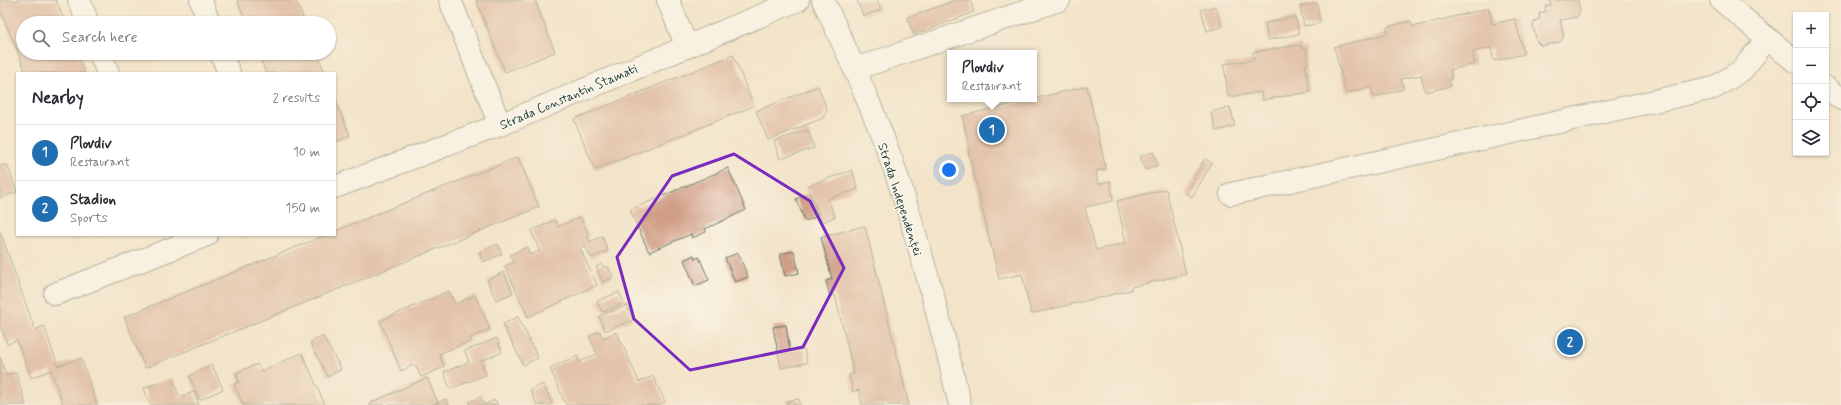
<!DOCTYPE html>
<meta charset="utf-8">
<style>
body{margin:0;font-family:Mynerve,sans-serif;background:#f7f7f7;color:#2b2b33}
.controls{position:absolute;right:12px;top:12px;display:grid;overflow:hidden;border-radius:0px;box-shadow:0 1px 3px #0004}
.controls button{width:36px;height:36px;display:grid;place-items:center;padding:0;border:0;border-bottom:1px solid #e1e1e2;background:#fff;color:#2b2b33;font:20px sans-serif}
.you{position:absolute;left:949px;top:170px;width:14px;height:14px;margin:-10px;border:3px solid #fff;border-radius:50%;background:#1a73e8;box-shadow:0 0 0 6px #1a73e833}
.badge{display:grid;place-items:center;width:26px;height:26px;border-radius:50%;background:#1f6fb2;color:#fff;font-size:13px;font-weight:700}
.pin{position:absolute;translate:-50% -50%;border:2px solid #fff;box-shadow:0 1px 4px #0006}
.popup{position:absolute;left:947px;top:50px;width:90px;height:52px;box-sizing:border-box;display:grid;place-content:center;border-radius:0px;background:#fff;filter:drop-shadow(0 1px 3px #0005);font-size:13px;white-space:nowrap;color:#7c7c81}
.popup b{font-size:15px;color:#2b2b33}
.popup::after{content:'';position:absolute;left:50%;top:100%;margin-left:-8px;border:8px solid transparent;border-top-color:#fff}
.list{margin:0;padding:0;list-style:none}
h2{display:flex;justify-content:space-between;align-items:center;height:52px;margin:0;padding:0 16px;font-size:17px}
h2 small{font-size:13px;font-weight:400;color:#7c7c81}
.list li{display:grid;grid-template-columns:26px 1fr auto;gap:12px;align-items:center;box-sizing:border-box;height:56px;padding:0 16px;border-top:1px solid #e1e1e2}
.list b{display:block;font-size:15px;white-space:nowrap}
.list p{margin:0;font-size:13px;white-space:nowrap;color:#7c7c81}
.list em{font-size:13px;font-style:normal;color:#7c7c81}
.icon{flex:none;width:22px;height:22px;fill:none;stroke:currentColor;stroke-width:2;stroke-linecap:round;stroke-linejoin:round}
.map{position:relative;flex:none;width:1841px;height:405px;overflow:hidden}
.search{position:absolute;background:#fff;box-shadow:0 1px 3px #0004;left:16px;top:16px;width:320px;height:44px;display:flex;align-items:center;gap:10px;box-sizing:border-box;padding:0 14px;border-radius:22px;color:#7c7c81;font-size:15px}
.panel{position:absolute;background:#fff;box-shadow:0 1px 3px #0004;left:16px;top:72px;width:320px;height:164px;border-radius:0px}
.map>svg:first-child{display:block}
.building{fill:#d09e86}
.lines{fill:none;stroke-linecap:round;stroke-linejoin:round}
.minor-casing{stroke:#697768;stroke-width:24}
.minor{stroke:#fff;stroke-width:22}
.marked{fill:none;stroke:#7b2cbf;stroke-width:3;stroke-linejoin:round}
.labels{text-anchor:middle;stroke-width:3;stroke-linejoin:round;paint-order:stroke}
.street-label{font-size:13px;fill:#1f3d34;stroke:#fbf7ec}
</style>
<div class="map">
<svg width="1841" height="405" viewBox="0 0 1841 405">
<rect width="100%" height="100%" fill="#fbf7ec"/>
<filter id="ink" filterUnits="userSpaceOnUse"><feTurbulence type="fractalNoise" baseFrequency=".025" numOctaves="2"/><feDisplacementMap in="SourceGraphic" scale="8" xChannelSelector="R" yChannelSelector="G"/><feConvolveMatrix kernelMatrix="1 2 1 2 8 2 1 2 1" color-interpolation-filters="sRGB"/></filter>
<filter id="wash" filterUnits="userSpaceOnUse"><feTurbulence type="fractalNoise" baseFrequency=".012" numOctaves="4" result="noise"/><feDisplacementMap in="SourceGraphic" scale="16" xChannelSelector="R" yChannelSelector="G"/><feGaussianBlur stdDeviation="0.9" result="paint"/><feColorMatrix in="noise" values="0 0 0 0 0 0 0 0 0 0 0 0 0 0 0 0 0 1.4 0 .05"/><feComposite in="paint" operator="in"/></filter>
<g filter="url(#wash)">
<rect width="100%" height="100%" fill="#f3e4c9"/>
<g id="blocks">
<!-- building -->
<path class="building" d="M0,0h56l9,23h-42v30h54l8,20h-59l-26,-64z
M237,0h59l9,23h-59z
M476,0h59l20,52 -50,20z
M857,0h20l4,10 -18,6z
M956,0h14l4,12 -60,23 -7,-17z
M1550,0h28l2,11 -3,6 -17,3 4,16 -4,6 -19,4 -4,-4 -4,-17 3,-5 4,-1 -1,-6 7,-2 -1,-5 6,-1z
M1317,3l3,20 -16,3 -4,-20z
M1216,6l6,21 -15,4 -6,-21z
M1489,8l3,16 23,-5 9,35 -30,7 -3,-13 -19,4 3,12 -25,6 2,9 -3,1 2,6 -26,6 -4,-17 -20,4 3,10 -30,8 -3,-10 -25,6 -12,-46 54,-14 -1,-6 24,-6 1,6z
M1295,17l4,17 -31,6 -3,-17z
M1301,45l1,4 4,-1 2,16h-3l5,28 -48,8 -1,-8 -33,5 -4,-33 30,-4 -1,-8z
M258,53h59l8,20h-59z
M733,55l21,51 -159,64 -21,-51z
M818,86l9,24 -4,8 -55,22 -12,-29z
M1087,86l19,83 -10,2 2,13 12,-3 3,20 -28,6 11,43 30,-7 -9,-42 49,-12 20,85 -55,13v3l-100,24 -9,-40 -23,5 -31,-129 2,-1 -8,-33z
M335,98l15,38 -15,6z
M1230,107l5,19 -19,5 -5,-19z
M808,130l6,18 -34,11 -6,-18z
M1153,152l5,13 -13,5 -5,-14z
M518,157l21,50 -394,161 -21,-51 202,-82h9v-4z
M1205,159l7,4 -20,34 -7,-4z
M7,164l10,28 -17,6v-32z
M728,168l18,42 -41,19 1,3 -14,6 -1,-4 -42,18 -19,-42z
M852,170l6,19 -30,10 7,18 -13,5 -15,-36z
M809,193l9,23 -13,5 -9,-22z
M580,217l9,18 -2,1 3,6 12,-6 6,15 -17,7 -6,-13 -5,3 17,37 -69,32 -23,-51 9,-4 -4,-7 17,-8 3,8 10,-4 -9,-20 24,-11 3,7z
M865,226l44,179h-47l-3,-15 -6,2 -4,-17 5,-1 -19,-79 -5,1 -4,-15 6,-2 -11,-42z
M0,231l35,99 9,-4 14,40 23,-8 16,47h-34l-12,-35 -20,8 -14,-38 -10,4 -7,-18z
M498,244l4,10 -19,8 -4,-10z
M794,251l5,22 -14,3 -5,-22z
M738,253l10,24 -13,5 -10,-24z
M694,255l1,4 4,-2 10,23 -14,6 -11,-26z
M602,264l2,4 4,-2 5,11 -10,5 -7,-15z
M504,272l9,21 -17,7 -9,-20z
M449,291l6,13 20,-9 15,34 -20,9 1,3 -32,13 5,13 -23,10 -6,-13 -14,7 -21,-50z
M619,292l5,11 -21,9 -1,-2h-1l-4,-9z
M627,305l6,15 -28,11 -6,-15z
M518,317l20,41 -15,7 -20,-41z
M786,325l4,26 14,-2 3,14 -26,5 -8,-41z
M600,331l3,7 14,-6 22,50 14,-6 12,26 -6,3h-93l-16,-37 27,-12 3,6 17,-8 -8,-18z
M323,336l18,33 -13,8 -18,-34z
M497,338l5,14 -21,9 5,14 -36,14 -6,-17 25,-10 -4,-11z
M302,353l23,52h-82l-9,-21 5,-2 -3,-9 21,-9 4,7z
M0,357l6,18 10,-2 10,32h-26z
M212,365l11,24 -23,11 -11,-24z
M173,378l6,19 15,-5 5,13h-49l-6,-17z
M427,378l11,24 -8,3h-61l1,-2z
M543,384l9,20 -2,1h-13l-7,-15z
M481,397l3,8 11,-5 3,5h-28l-1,-3z
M446,399l3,6h-16z
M799,399l1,6h-13v-4z"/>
</g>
</g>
<g filter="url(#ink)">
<use href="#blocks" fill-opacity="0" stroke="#697768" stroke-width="1"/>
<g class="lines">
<defs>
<path id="minor" d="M79,0l9,23
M201,0l8,23
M450,0l50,125
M668,0l19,47
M823,0c28,60 56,122 77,185 23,72 43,146 60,220
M1721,0l75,62
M100,53l8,20
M221,53l8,20
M855,69l204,-69
M1826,87l15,12
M335,187l165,-62 298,-125
M1231,194l483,-106 28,-18 25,-31
M55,294l152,-59"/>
</defs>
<!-- minor casing -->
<use href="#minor" class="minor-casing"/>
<!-- minor -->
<use href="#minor" class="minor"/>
</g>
</g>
<!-- marked area -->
<path d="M0 0H1841V405H0ZM734,154l76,47 34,67 -41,79 -113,23 -56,-51 -17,-62 55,-81z" fill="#f3e4c9" fill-opacity=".55" fill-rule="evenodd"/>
<path class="marked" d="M734,154l76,47 34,67 -41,79 -113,23 -56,-51 -17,-62 55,-81z"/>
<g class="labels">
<!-- street labels -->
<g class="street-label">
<text transform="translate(568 96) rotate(-23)" y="5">Strada Constantin Stamati</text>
<text transform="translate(901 199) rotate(72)" y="5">Strada Independenței</text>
</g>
</g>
</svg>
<div class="controls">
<button>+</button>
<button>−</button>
<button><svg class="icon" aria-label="locate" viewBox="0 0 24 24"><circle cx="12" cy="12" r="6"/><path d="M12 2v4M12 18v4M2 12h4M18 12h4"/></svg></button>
<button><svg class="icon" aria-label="layers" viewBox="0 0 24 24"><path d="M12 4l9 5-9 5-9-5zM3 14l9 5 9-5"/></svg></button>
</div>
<div class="you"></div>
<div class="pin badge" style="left:992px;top:130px">1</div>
<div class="popup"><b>Plovdiv</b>Restaurant</div>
<div class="pin badge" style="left:1570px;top:342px">2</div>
<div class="search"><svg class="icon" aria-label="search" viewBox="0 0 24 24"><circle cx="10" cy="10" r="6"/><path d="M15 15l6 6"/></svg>Search here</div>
<section class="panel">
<h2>Nearby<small>2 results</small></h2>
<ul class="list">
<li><span class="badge">1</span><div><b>Plovdiv</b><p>Restaurant</p></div><em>10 m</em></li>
<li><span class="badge">2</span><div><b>Stadion</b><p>Sports</p></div><em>150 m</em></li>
</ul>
</section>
</div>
